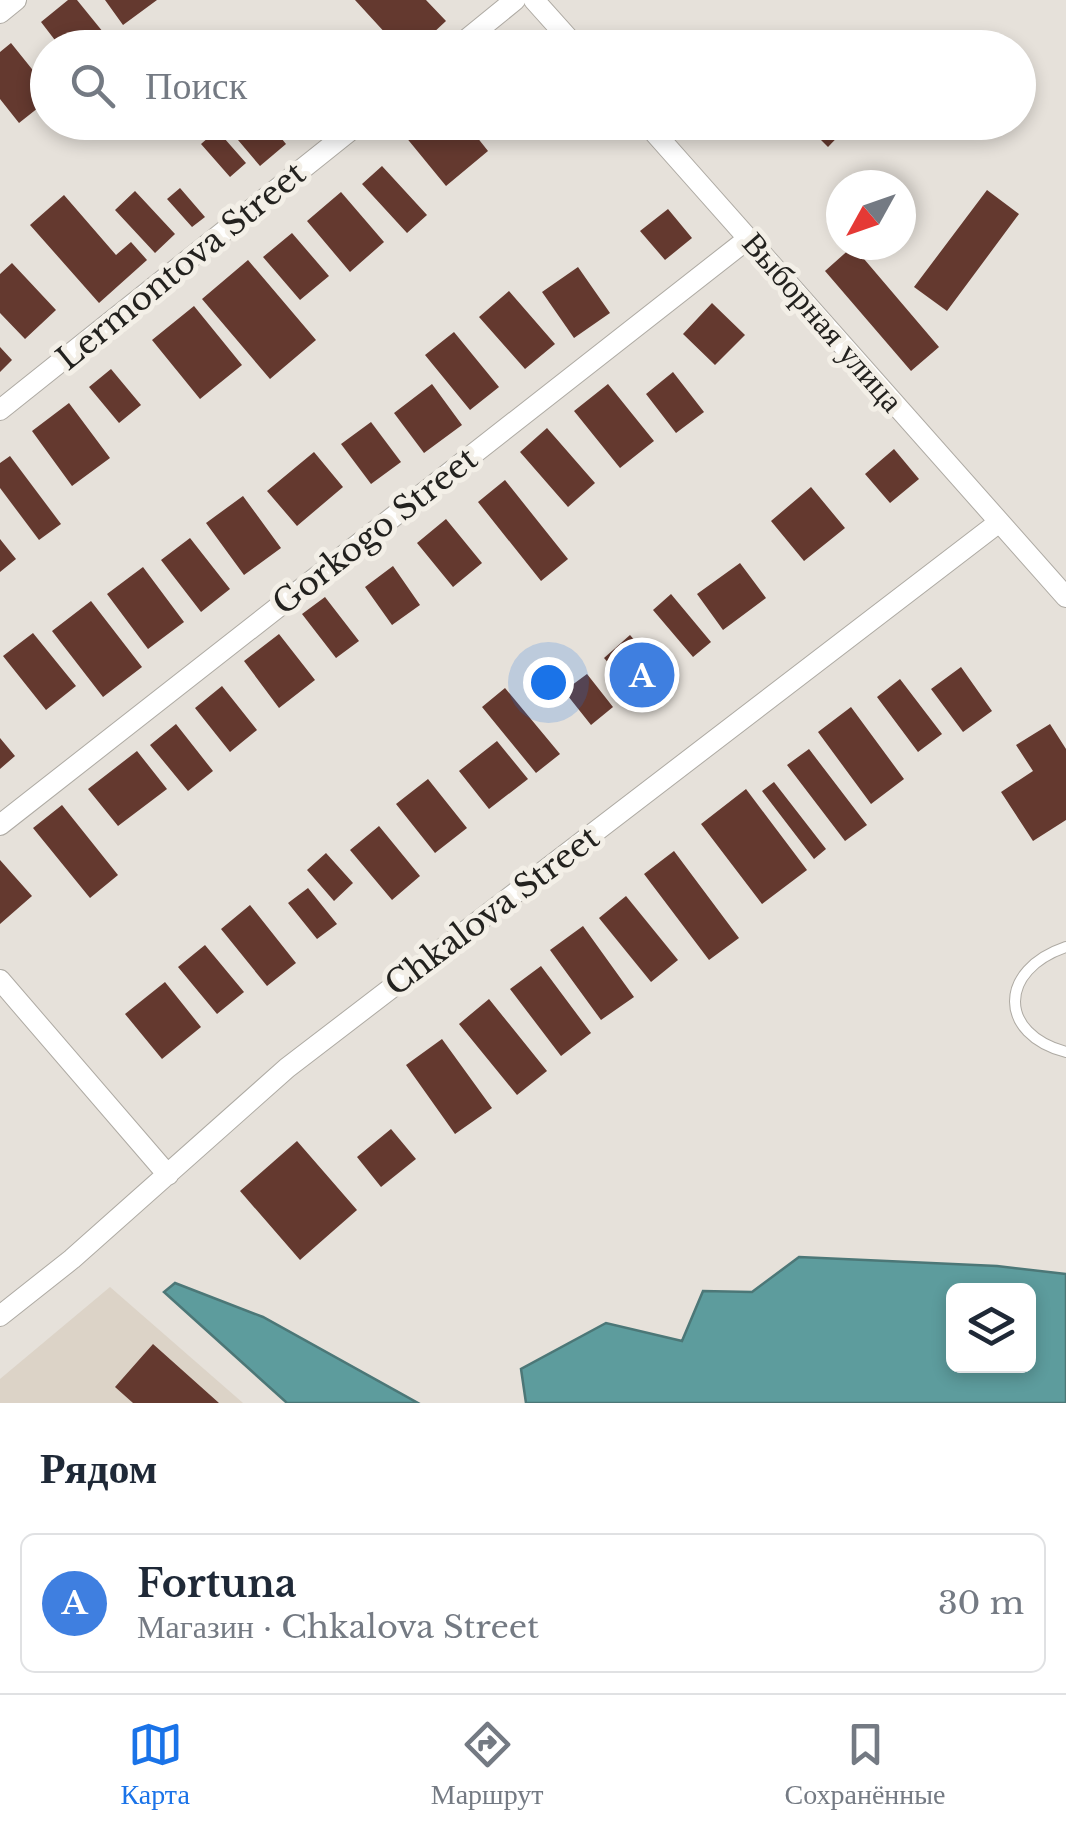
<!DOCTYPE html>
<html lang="ru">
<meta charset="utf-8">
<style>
body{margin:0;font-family:"Libre Baskerville",serif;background:#f6f6f7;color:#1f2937}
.controls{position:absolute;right:30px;bottom:30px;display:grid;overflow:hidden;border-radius:15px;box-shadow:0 5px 15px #0003}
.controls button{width:90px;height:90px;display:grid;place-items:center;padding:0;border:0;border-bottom:2px solid #e0e1e3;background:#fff;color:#1f2937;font:50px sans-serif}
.compass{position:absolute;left:826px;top:170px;width:90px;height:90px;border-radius:50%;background:#fff;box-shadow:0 5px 15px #0003;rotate:230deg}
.you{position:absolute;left:548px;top:682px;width:35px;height:35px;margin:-25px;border:8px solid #fff;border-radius:50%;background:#1a73e8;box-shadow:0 0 0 15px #1a73e833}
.badge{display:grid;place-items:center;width:65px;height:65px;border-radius:50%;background:#1a73e8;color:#fff;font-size:32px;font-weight:700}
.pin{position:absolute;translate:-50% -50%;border:5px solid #fff;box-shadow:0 2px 10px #0006}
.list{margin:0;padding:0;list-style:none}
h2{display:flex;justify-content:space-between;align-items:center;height:130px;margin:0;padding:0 40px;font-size:42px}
h2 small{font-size:32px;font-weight:400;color:#747a83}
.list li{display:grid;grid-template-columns:65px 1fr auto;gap:30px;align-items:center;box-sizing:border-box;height:140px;margin:0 20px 20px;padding:0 20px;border:2px solid #e0e1e3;border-radius:15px}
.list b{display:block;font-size:38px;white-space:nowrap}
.list p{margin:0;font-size:32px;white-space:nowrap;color:#747a83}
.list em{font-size:32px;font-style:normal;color:#747a83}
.icon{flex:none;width:55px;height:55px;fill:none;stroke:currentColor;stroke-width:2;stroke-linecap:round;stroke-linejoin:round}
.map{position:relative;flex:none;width:1066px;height:1403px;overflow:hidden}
.search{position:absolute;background:#fff;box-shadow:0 5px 15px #0003;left:30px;right:30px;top:30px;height:110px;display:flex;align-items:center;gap:25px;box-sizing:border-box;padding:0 35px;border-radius:55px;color:#747a83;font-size:38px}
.sheet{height:290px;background:#fff}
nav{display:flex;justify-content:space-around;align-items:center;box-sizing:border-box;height:140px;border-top:2px solid #e0e1e3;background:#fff;font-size:28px;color:#747a83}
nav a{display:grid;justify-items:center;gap:5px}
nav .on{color:#1a73e8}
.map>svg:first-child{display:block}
.built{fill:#dcd3c7}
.water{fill:#5d9c9d;stroke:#4c7777;stroke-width:2.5;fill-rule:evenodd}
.building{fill:#64392f}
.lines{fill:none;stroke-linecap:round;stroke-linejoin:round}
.lane-casing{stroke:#aeaaa3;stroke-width:12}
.street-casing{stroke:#aeaaa3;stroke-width:22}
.lane{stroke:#fff;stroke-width:10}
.street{stroke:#fff;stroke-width:20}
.labels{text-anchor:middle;stroke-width:10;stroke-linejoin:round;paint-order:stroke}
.street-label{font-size:32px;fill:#23221f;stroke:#f3efe7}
</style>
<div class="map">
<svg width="1066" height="1403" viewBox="0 0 1066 1403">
<rect width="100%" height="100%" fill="#e6e1da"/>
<!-- built -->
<path class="built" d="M110,1287l133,116h-243v-24z"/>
<!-- water -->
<path class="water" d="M799,1257l198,9 69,8v129h-540l-5,-34 85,-46 76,18 21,-50 49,1zM954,1290h74v76h-74z
M175,1283l88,34 155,86h-131l-123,-111z"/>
<!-- building -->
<path class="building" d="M68,0h9l39,48h-55l-20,-26z
M105,0h52l-34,25z
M355,0h71l20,21 -29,27h-18z
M11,43l37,46v11l-29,23 -19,-24v-47z
M233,122h35l18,22 -26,22 -33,-39z
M422,122h43l23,29 -42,35 -41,-50z
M803,122h49l-24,25z
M217,130l29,33 -16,14 -29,-33z
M382,166l45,49 -20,18 -45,-49z
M180,188l25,29 -13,10 -25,-28z
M987,190l32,24 -72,97 -33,-24z
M135,191l40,43 -20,19 -40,-43z
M341,192l43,50 -34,30 -43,-51z
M64,195l52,60 15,-13 16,18 -48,43 -69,-78z
M668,209l24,29 -27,22 -25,-29z
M292,233l37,43 -29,24 -37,-43z
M853,246l86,101 -28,24 -86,-100z
M248,260l68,80 -46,39 -68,-80z
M12,263l44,47 -31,29 -25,-26v-39z
M578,267l32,46 -36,25 -32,-46z
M509,291l46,53 -30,25 -46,-52z
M712,303l33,32 -30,30 -32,-31z
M194,306l48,59 -42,34 -48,-59z
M454,332l45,55 -29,23 -45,-55z
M0,347l12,13 -12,12z
M111,369l30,36 -22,18 -30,-36z
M673,372l31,40 -28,21 -30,-39z
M432,384l30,41 -38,28 -30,-40z
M608,384l46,57 -34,27 -46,-57z
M69,403l41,55 -38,28 -40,-55z
M371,422l30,40 -30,22 -30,-40z
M547,428l48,55 -27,24 -48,-55z
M894,449l25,30 -29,24 -25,-29z
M314,452l29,35 -46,39 -30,-35z
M10,456l51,68 -22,16 -39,-52v-25z
M505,480l63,79 -27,22 -63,-79z
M811,487l34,41 -41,33 -33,-40z
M243,496l38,52 -37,27 -38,-52z
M446,519l36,44 -29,24 -36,-44z
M190,538l40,51 -29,23 -40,-52z
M0,539l16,20 -16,13z
M740,563l26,35 -43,32 -26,-36z
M393,566l27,39 -28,20 -27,-38z
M143,567l41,55 -36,27 -41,-55z
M671,594l40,48 -18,15 -40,-47z
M325,597l34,44 -23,17 -34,-44z
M91,601l51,66 -39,30 -51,-66z
M33,633l43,53 -30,24 -43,-54z
M279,634l36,46 -36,28 -35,-47z
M630,635l32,37 -25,23 -33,-37z
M961,667l31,44 -29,21 -32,-43z
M587,674l26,33 -22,18 -27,-34z
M900,679l42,55 -24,18 -41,-55z
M222,686l35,44 -27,22 -35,-44z
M505,688l55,66 -24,19 -54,-66z
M851,707l53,72 -33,25 -53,-72z
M176,724l37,47 -25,20 -38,-46z
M1050,724l16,25v71l-33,21 -32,-49 32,-21 -17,-26z
M0,738l15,18 -15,13z
M497,741l31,38 -39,30 -30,-38z
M809,749l58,76 -22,16 -58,-76z
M137,751l30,38 -49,37 -30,-37z
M428,779l39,49 -32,25 -39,-49z
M774,782l52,67 -12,10 -52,-68z
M746,789l61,81 -45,34 -61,-80z
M62,805l56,70 -28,23 -57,-70z
M379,826l41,50 -28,24 -42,-50z
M674,851l65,87 -30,22 -65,-86z
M326,853l27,30 -19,18 -27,-31z
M0,860l32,36 -32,28z
M308,888l29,36 -20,15 -29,-36z
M626,896l52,64 -27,22 -52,-64z
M250,905l46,58 -29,23 -46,-57z
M583,926l51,71 -33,23 -51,-70z
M205,945l39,47 -27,22 -39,-47z
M541,966l50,67 -30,23 -51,-67z
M165,982l36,45 -39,32 -37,-45z
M489,999l58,72 -30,24 -58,-71z
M442,1039l50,69 -37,26 -49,-69z
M391,1129l25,30 -35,28 -24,-30z
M297,1141l60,69 -57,50 -60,-69z
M153,1344l66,59h-86l-18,-16z"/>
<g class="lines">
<defs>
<path id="lane" d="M1066,947c-68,23 -68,87 0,105"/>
<path id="street" d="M534,0l43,48
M0,13l16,-13
M456,48l59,-48
M645,122l421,475
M0,410l361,-288
M0,825l749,-587
M0,980l168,195
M0,1316l72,-57 215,-191 711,-545"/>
</defs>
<!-- lane casing -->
<use href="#lane" class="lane-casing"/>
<!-- street casing -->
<use href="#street" class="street-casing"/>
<!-- lane -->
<use href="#lane" class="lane"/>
<!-- street -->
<use href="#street" class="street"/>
</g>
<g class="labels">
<!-- street labels -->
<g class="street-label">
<text transform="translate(181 266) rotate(-39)" y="11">Lermontova Street</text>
<text transform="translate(823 322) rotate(49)" y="11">Выборная улица</text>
<text transform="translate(375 531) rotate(-38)" y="11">Gorkogo Street</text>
<text transform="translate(492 911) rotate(-37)" y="11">Chkalova Street</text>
</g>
</g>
</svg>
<div class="controls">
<button><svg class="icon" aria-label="layers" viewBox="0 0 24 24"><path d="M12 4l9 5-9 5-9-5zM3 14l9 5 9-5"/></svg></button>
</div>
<svg class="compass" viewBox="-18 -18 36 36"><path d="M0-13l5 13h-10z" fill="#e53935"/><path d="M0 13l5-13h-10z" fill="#747a83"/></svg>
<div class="you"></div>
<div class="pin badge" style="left:642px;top:675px;background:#3f7fe0">A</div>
<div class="search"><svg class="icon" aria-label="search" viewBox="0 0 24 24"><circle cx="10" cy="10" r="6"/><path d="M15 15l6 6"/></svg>Поиск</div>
</div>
<section class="sheet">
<h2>Рядом<small></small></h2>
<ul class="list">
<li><span class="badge" style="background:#3f7fe0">A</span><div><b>Fortuna</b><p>Магазин · Chkalova Street</p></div><em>30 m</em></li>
</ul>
</section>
<nav>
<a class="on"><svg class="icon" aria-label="map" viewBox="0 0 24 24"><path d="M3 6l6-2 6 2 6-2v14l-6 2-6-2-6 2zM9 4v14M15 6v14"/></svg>Карта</a>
<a><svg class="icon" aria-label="directions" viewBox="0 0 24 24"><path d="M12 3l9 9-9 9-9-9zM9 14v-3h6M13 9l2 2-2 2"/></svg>Маршрут</a>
<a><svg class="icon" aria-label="saved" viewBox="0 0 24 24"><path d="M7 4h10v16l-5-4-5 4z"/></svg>Сохранённые</a>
</nav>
